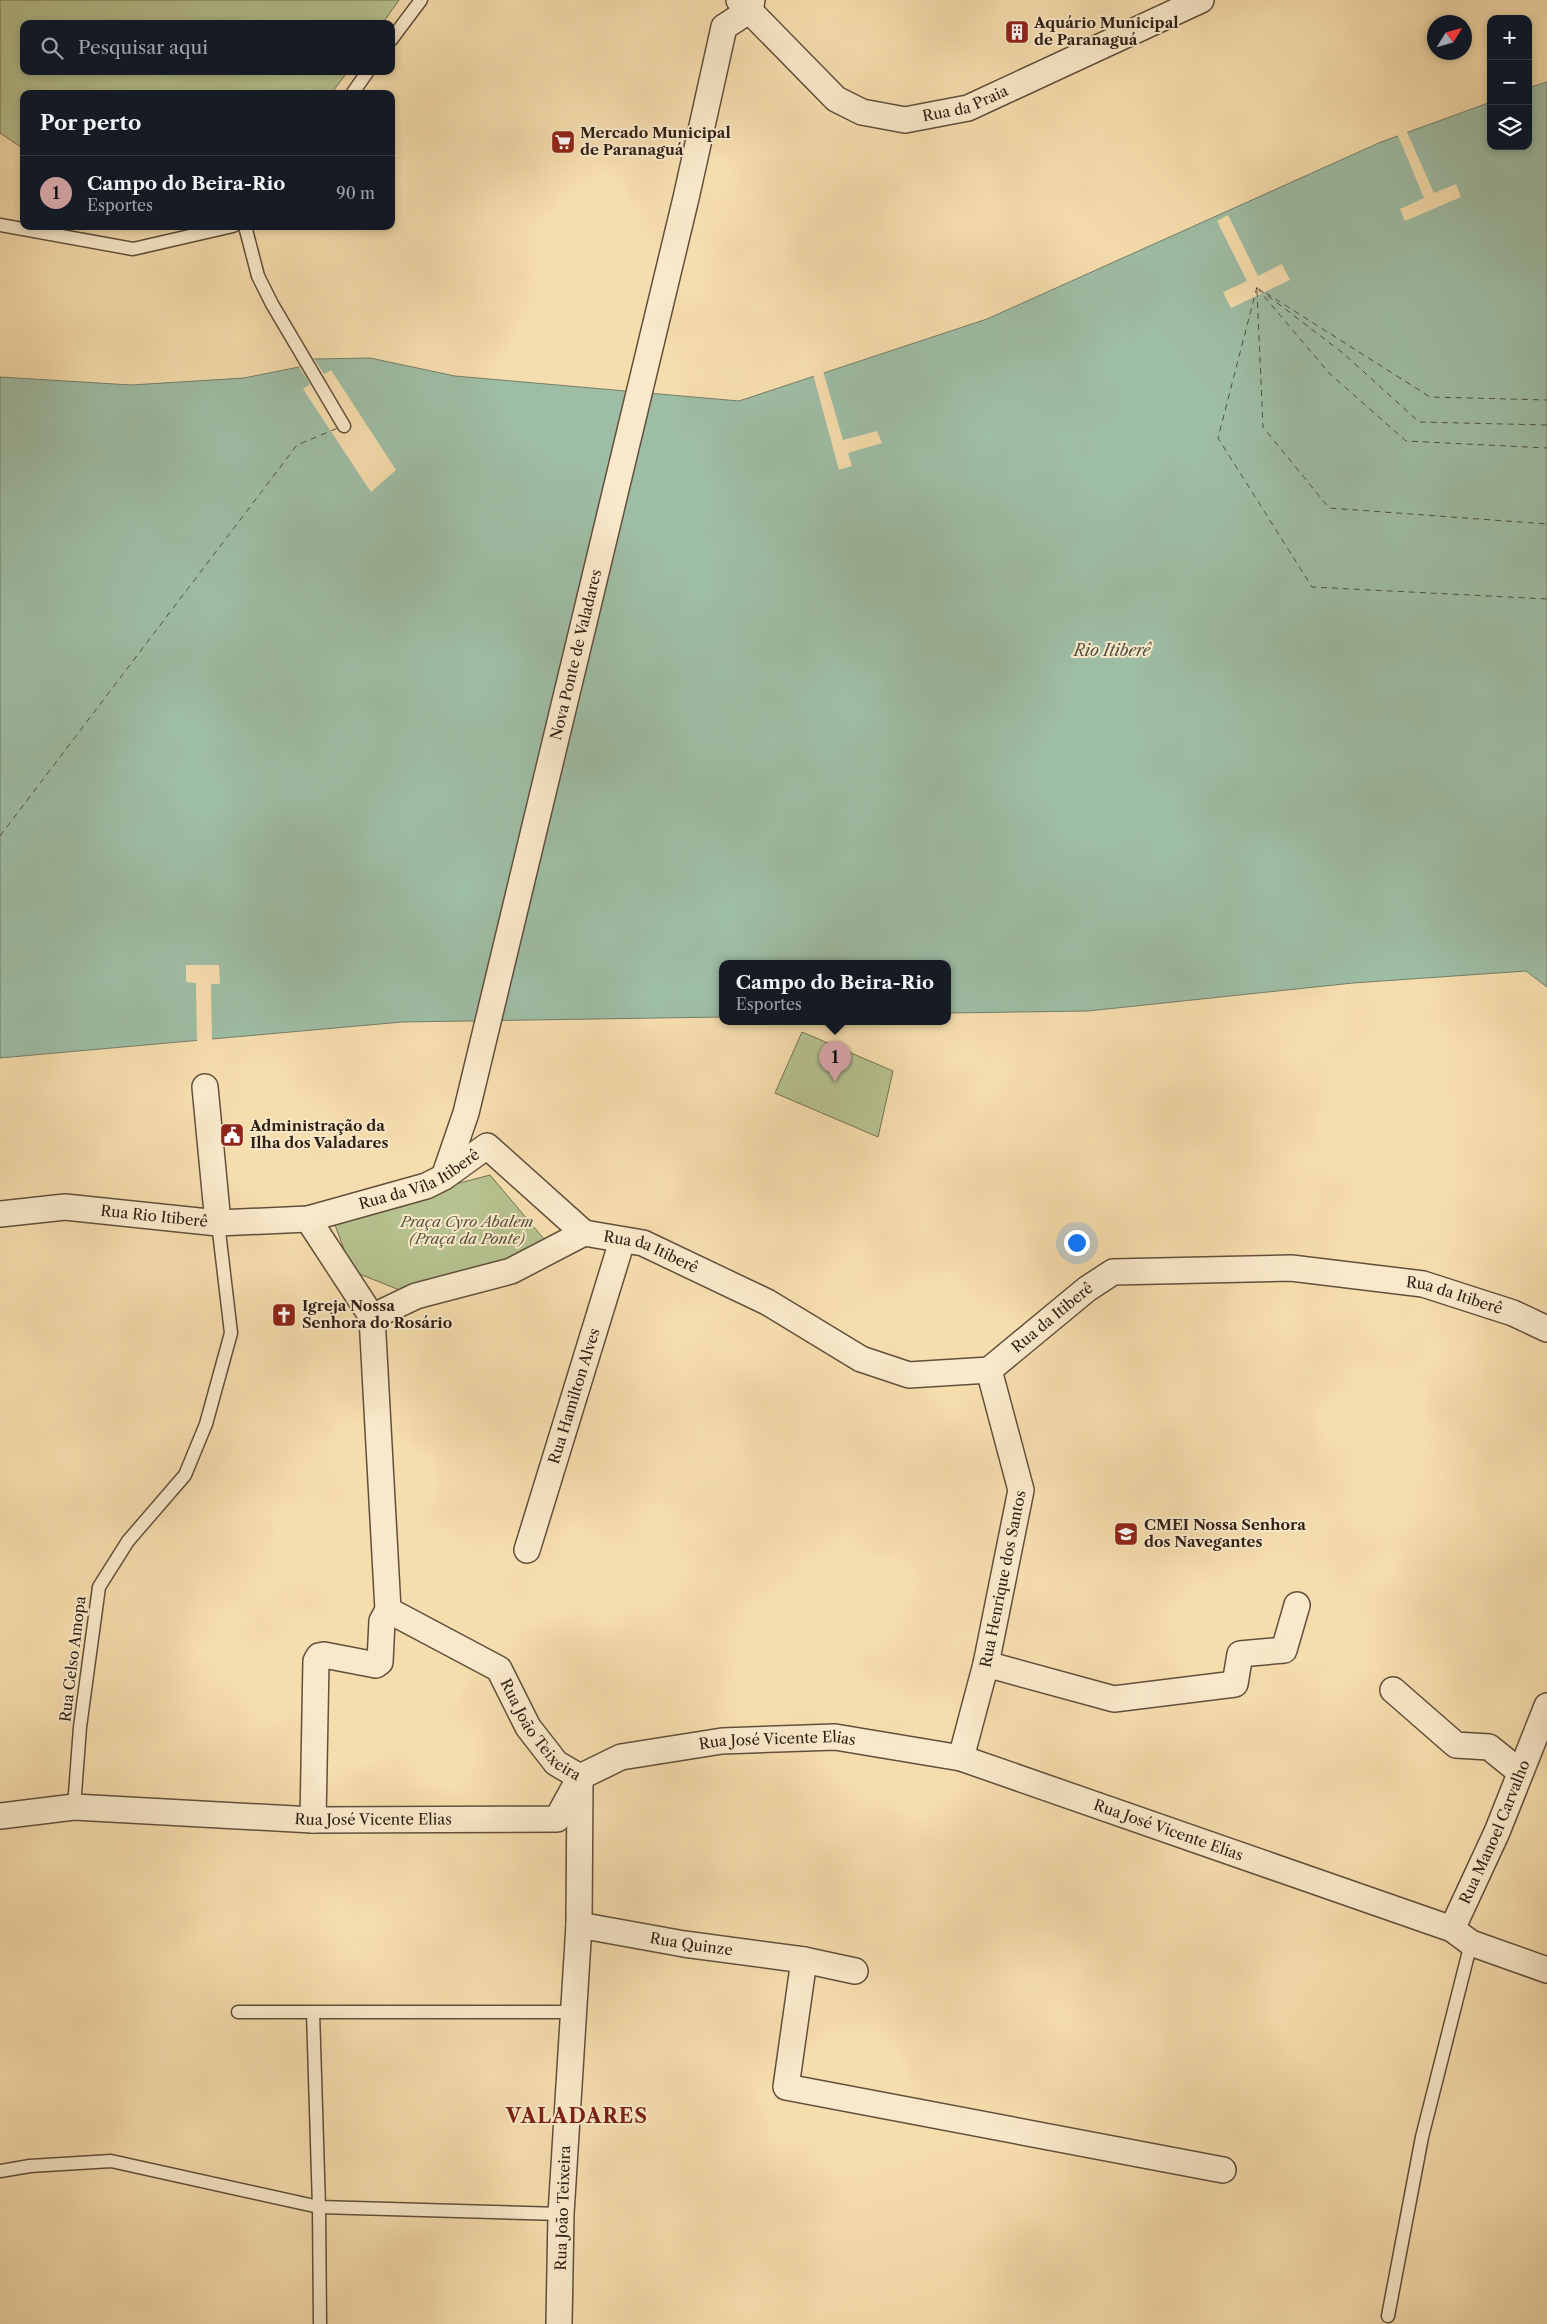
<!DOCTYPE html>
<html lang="pt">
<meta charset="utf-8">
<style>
body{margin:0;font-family:"Libre Caslon Text",serif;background:#242831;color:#f1f3f6}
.controls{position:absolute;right:15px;top:15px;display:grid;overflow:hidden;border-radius:10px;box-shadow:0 2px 8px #0003}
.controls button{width:45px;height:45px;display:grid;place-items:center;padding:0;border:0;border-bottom:1px solid #363941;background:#171b24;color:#f1f3f6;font:25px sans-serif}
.compass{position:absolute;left:1427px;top:15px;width:45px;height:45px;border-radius:50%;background:#171b24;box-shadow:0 2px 8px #0003;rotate:53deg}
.you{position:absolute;left:1076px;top:1242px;width:18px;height:18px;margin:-12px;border:4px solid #fff;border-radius:50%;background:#1a73e8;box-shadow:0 0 0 8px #1a73e833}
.badge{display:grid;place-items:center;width:32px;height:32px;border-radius:50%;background:#c59692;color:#111;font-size:16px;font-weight:700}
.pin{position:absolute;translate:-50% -41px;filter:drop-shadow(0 1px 2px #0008)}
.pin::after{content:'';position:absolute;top:26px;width:18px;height:15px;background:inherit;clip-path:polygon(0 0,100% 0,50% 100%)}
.popup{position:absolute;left:719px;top:960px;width:232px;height:65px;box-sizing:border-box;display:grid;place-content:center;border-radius:10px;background:#171b24;filter:drop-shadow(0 1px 4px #0005);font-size:16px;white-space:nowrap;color:#9ea1a6}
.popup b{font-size:19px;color:#f1f3f6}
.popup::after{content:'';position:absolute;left:50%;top:100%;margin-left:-10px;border:10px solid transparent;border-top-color:#171b24}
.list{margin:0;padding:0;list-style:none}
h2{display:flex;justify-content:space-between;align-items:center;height:65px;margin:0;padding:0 20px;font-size:21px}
h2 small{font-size:16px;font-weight:400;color:#9ea1a6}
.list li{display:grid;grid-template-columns:32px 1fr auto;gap:15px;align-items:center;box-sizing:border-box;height:75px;padding:0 20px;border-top:1px solid #363941}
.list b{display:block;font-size:19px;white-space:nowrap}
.list p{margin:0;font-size:16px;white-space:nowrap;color:#9ea1a6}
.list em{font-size:16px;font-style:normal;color:#9ea1a6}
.icon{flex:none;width:28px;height:28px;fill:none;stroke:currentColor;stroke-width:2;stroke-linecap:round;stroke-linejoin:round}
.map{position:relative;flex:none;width:1547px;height:2324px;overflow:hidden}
.search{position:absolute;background:#171b24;box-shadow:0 2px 8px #0003;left:20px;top:20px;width:375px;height:55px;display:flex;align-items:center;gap:12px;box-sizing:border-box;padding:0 18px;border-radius:10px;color:#9ea1a6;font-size:19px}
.panel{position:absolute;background:#171b24;box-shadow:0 2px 8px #0003;left:20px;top:90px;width:375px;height:140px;border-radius:10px}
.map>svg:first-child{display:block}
.green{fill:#b6c28f;stroke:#727152}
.water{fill:#9ebda5;stroke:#727e6c}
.pier{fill:#f6ddad}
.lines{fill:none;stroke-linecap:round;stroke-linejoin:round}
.ferry{stroke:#504f41;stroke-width:1;stroke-dasharray:6 5;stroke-linecap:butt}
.lane-casing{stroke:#614f3c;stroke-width:15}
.street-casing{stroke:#614f3c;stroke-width:28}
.lane{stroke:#f9e9ca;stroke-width:12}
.street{stroke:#f9e9ca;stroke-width:25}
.labels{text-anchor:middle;stroke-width:4;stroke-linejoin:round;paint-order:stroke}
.poi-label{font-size:15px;font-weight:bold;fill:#2f2016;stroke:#f9e9ca;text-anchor:start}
.street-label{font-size:15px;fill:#2f2016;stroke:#f9e9ca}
.park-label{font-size:15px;font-style:italic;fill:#58513a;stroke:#f9e9ca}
.water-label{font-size:16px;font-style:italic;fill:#504f41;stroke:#f9e9ca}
.district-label{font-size:20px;font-weight:bold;letter-spacing:1px;fill:#7a1f14;stroke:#f9e9ca}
</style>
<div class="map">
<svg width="1547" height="2324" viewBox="0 0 1547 2324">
<rect width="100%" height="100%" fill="#f6ddad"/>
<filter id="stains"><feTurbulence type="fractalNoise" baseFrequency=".004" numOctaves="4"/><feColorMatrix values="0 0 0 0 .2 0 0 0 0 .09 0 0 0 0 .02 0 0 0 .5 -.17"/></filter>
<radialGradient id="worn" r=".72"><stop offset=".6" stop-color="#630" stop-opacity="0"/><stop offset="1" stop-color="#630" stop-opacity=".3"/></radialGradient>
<!-- green -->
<path class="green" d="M0,0h399l-17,24h-358v47h324l-17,23h-307v55l-24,-16z
M802,1032l91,39 -15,66 -103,-44z
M490,1175l54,64 -12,18 -130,34 -50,-20 -17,-46 37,-19z"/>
<!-- water -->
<path class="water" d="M1547,82v905l-21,-16 -173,12 -265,28 -140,2v-50h-226v54l-320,5 -402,36v-681l131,8 113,-7 55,-11 15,-8 56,-1 85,18 284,25 248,-82 394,-177 110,-40v44h37v-58z"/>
<!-- pier -->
<path class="pier" d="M1406,130l28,63 22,-9 5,13 -56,24 -5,-12 24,-11 -27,-65z
M1228,215l30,61 24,-12 8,16 -59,28 -8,-16 24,-11 -30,-60z
M314,359l10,15 7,-4 65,100 -25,22 -68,-103 7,-5 -11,-17z
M823,371l20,69 34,-9 5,12 -34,10 4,13 -13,4 -26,-96z
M186,965h33l1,19h-9l1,58 -15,1 -1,-60 -10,-1z"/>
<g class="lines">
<!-- ferry -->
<path class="ferry" d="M1257,287l-39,151 94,149 235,12
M1257,288l72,85 77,68 141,7
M1259,289l85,65 75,68 128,3
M1257,291l6,136 66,81 218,16
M1266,293l164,104 117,3
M0,836l297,-391 41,-17"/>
<defs>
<path id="lane" d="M391,40l30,-40
M352,94l16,-23
M0,225l133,24 100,-23
M245,226l13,50 14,28 72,122
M74,1807l6,-80 19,-140 29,-46 57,-66 21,-51 25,-91 -13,-110
M238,2012h335
M313,2012l6,195 1,117
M0,2171l30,-5 81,-5 208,46 242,7
M1388,2316l34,-179 49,-194"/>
<g id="street">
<path id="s1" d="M739,0l97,99 26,13 43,8 63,-12 233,-108"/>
<path d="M205,1087l13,136"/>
<path id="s2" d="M444,1177l22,-64 220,-915 38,-171 26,-17 2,-10"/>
<path id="s3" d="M0,1214l65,-7 153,16 90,-4 118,-33 18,-9 43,-31 97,87"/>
<path id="s4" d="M308,1219l64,98 16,293 111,59 29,58 28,36 24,14 -1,148 -18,289 -2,110"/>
<path id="s5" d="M584,1233l59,10 124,59 94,57 48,16 80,-5 98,-81 26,-17 178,-4 132,16 90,29 34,16"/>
<path d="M372,1317l44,-21 95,-25 73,-38"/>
<path id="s6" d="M527,1550l95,-309"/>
<path d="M986,1664l128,35 121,-15 5,-30 44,-4 13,-45"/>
<path d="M1393,1690l63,55 33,2 31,25"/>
<path id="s7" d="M961,1758l25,-94 35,-174 -32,-120"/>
<path id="s8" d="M0,1816l74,-9 239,13 244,-1 23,-42 41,-20 101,-16 113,-4 126,21 491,171 19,14 76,27"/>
<path d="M313,1820l3,-159 3,-5 5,-1 52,10 4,-3 2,-41 6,-11"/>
<path id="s9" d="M579,1925l105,19 120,16 51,11"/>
<path id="s10" d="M1452,1929l45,-97 50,-126"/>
<path d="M804,1960l-18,127 437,83"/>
</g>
</defs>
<!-- lane casing -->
<use href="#lane" class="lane-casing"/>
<!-- street casing -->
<use href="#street" class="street-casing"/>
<!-- lane -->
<use href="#lane" class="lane"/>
<!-- street -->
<use href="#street" class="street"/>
</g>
<!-- icons -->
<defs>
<symbol id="building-square" viewBox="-11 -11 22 22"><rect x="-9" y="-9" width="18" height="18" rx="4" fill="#8f2418" stroke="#f9e9ca"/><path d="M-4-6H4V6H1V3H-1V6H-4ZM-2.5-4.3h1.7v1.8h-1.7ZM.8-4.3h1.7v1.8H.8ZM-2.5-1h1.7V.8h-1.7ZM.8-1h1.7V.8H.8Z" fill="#fff"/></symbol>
<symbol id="supermarket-square" viewBox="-11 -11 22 22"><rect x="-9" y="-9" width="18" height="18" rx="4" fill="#8f2418" stroke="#f9e9ca"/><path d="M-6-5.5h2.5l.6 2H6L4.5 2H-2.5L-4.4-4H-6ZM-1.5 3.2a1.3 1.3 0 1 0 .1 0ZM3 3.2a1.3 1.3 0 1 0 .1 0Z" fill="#fff"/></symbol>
<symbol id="civic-square" viewBox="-11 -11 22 22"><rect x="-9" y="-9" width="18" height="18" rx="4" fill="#8f2418" stroke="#f9e9ca"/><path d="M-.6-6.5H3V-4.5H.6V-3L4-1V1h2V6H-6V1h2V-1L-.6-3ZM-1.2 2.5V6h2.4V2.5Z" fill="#fff"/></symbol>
<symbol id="church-square" viewBox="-11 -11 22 22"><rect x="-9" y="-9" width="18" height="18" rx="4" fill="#8f2418" stroke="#f9e9ca"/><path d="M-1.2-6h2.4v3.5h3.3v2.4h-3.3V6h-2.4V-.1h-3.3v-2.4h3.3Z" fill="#fff"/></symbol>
<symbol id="school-square" viewBox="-11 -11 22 22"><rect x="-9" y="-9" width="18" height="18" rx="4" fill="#8f2418" stroke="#f9e9ca"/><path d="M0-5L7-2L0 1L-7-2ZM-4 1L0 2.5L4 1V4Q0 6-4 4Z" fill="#fff"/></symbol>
</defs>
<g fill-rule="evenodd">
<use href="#building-square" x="1003" y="18" width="28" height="28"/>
<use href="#supermarket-square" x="549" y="128" width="28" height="28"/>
<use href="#civic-square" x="218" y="1121" width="28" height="28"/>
<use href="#church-square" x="270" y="1301" width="28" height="28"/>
<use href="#school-square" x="1112" y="1520" width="28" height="28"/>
</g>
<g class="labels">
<!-- poi labels -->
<g class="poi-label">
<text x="1034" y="28">Aquário Municipal<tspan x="1034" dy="17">de Paranaguá</tspan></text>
<text x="580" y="138">Mercado Municipal<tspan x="580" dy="17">de Paranaguá</tspan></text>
<text x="250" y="1131">Administração da<tspan x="250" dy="17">Ilha dos Valadares</tspan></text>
<text x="302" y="1311">Igreja Nossa<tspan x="302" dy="17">Senhora do Rosário</tspan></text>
<text x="1144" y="1530">CMEI Nossa Senhora<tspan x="1144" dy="17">dos Navegantes</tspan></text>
</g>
<!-- street labels -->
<g class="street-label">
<text dy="5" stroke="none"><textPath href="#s1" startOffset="274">Rua da Praia</textPath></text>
<text dy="5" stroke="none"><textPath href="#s2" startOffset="539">Nova Ponte de Valadares</textPath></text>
<text dy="5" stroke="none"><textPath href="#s3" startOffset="428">Rua da Vila Itiberê</textPath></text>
<text dy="5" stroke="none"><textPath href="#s3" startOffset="155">Rua Rio Itiberê</textPath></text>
<text dy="5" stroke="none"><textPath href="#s5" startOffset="70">Rua da Itiberê</textPath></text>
<text dy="5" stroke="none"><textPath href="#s5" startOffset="940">Rua da Itiberê</textPath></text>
<text dy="5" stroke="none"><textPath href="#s5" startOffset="520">Rua da Itiberê</textPath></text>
<text dy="5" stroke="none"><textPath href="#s6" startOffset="161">Rua Hamilton Alves</textPath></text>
<text dy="5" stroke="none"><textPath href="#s7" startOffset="184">Rua Henrique dos Santos</textPath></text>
<text transform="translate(73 1659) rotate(-83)" y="5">Rua Celso Amopa</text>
<text dy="5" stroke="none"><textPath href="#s4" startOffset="611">Rua João Teixeira</textPath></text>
<text dy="5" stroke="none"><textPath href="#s8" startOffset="809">Rua José Vicente Elias</textPath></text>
<text dy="5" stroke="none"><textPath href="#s8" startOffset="374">Rua José Vicente Elias</textPath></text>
<text dy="5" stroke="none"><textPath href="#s8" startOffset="1214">Rua José Vicente Elias</textPath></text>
<text dy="5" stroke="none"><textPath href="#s10" startOffset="106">Rua Manoel Carvalho</textPath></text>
<text dy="5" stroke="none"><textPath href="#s9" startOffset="114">Rua Quinze</textPath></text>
<text transform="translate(563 2208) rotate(-88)" y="5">Rua João Teixeira</text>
</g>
<!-- park labels -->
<g class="park-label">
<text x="467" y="1227">Praça Cyro Abalem<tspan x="467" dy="17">(Praça da Ponte)</tspan></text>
</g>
<!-- water labels -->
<g class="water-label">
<text x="1112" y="656">Rio Itiberê</text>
</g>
<!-- district labels -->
<g class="district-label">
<text x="577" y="2123">VALADARES</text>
</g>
</g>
<rect width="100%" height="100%" filter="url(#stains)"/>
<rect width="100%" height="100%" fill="url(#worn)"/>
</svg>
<div class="controls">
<button>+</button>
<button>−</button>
<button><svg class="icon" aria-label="layers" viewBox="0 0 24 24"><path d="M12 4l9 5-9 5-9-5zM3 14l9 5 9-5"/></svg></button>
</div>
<svg class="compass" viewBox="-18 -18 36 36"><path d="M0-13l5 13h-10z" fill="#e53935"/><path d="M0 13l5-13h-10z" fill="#9ea1a6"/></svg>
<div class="you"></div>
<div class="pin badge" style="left:835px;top:1082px">1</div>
<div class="popup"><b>Campo do Beira-Rio</b>Esportes</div>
<div class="search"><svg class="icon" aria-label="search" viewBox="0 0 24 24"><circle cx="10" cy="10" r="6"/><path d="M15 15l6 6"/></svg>Pesquisar aqui</div>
<section class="panel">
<h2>Por perto<small></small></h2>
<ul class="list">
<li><span class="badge">1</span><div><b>Campo do Beira-Rio</b><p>Esportes</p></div><em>90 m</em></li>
</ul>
</section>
</div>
